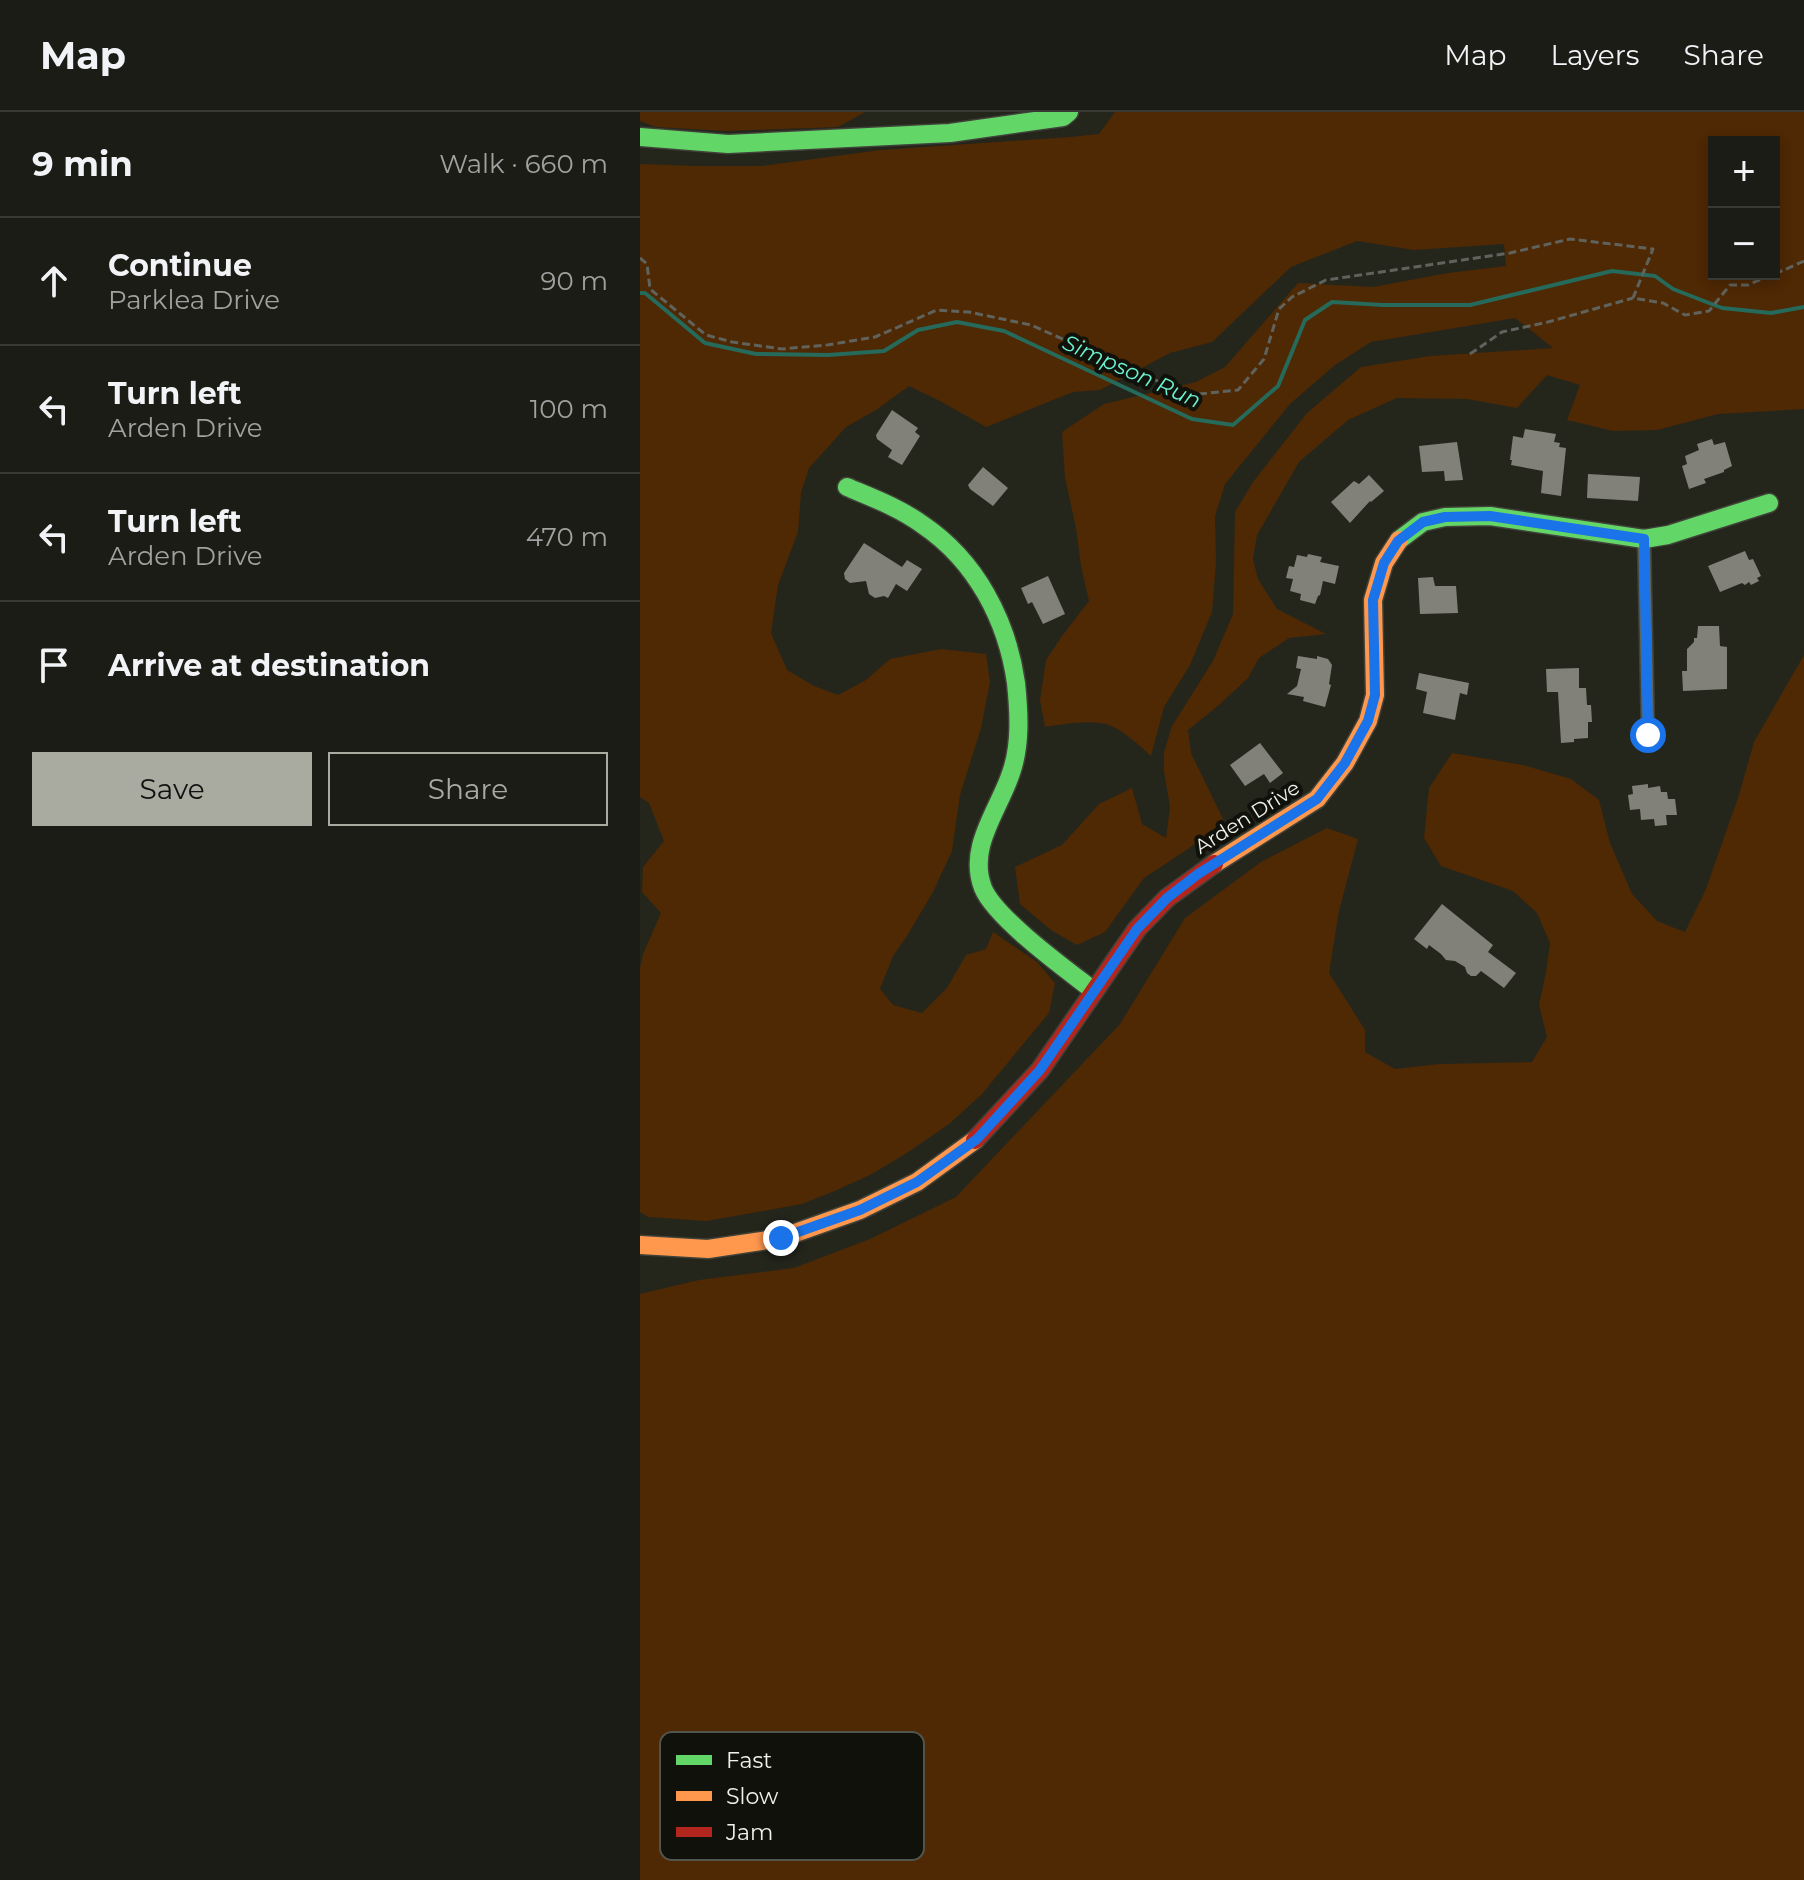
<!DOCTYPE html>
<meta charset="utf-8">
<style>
body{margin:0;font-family:Montserrat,sans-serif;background:#282922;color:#f1f3f6}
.controls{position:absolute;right:24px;top:24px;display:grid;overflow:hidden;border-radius:0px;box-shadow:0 4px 12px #0003}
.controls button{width:72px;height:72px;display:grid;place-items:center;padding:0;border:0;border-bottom:2px solid #393a34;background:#1b1c15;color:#f1f3f6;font:40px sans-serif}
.stop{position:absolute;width:24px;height:24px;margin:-18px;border:6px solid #1a73e8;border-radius:50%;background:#fff}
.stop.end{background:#1a73e8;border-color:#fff;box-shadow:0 2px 8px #0008}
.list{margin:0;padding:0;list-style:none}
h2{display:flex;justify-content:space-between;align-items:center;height:104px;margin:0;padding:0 32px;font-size:34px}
h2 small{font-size:26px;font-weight:400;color:#a0a1a0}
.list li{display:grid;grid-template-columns:52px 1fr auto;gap:24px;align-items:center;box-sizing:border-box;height:128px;padding:0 32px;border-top:2px solid #393a34}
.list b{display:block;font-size:30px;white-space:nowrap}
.list p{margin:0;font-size:26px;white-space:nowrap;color:#a0a1a0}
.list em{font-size:26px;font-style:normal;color:#a0a1a0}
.actions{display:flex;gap:16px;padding:24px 32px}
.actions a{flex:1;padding:18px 0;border:2px solid #a9aaa0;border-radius:0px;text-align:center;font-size:28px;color:#a9aaa0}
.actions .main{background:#a9aaa0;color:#111}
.icon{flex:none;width:44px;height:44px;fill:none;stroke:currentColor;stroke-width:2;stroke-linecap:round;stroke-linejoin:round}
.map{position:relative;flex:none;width:1164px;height:1768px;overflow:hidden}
header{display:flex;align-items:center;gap:48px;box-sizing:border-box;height:112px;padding:0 40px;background:#1b1c15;border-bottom:2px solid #393a34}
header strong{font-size:38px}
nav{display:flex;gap:44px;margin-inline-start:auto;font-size:28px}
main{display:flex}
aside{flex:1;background:#1b1c15}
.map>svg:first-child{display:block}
.green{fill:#4f2804;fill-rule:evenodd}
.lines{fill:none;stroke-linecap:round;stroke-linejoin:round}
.stream{stroke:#256a5a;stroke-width:4}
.building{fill:#828179}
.street-casing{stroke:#404239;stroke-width:15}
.fast-casing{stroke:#404239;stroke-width:21}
.slow-casing{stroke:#404239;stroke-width:21}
.jam-casing{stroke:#404239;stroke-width:21}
.path{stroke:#5f635c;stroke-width:3;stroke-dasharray:8 4;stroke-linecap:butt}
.street{stroke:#5e665d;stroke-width:12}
.fast{stroke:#63d668;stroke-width:18}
.slow{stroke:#ff974d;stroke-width:18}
.jam{stroke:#b3261e;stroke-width:18}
.route{stroke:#1a73e8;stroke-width:10}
.labels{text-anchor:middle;stroke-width:8;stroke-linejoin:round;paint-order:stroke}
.street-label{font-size:20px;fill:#f0f1e7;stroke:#10110a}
.water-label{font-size:22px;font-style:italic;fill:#6af2d1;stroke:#10110a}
.key{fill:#10110a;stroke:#53544c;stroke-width:2}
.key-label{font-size:22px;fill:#f0f1e7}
</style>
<header>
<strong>Map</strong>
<nav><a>Map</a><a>Layers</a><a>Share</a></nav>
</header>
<main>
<aside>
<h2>9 min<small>Walk · 660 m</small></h2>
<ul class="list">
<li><svg class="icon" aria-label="ahead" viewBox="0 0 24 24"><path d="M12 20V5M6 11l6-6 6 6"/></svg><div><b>Continue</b><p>Parklea Drive</p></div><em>90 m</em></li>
<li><svg class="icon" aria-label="left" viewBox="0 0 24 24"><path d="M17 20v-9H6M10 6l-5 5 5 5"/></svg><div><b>Turn left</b><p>Arden Drive</p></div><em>100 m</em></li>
<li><svg class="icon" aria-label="left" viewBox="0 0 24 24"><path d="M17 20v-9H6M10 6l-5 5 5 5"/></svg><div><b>Turn left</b><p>Arden Drive</p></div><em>470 m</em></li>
<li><svg class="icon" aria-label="arrive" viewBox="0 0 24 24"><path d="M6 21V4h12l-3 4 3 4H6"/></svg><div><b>Arrive at destination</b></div></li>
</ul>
<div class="actions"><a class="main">Save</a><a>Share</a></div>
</aside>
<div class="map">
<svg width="1164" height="1768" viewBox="0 0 1164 1768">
<rect width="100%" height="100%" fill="#24261c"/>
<!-- green -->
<path class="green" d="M0,0h225l-27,15 -112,4 -70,-4 -16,-6z
M475,0h689v297l-86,5 -61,16 -44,1 -46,-11 13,-35 -33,-10 -30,33 -50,-9 -70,-1 -49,22 -49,42 -42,73 -4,24 5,20 19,30 49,25 -37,4 -30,20 -11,20 -29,27 -31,25 3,23 33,68 -36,28 -44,29 -39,54 -28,13 -26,-15 -31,-26 -5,-37 47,-22 37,-41 33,-16 10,36 24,14 4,-31 -6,-36v-19l8,-26 41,-65 20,-47 2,-102 18,-30 54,-69 54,-46 69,-11 123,-8 -38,-30 -144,24 -36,23 -45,39 -65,80 -10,32 1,47 -4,49 -22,53 -26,42 -13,49c-12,-11 -27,-25 -42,-31 -15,-6 -48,-1 -64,2l-5,-27 6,-40 16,-24 27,-35 -8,-35 -5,-38 -11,-50 -3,-46 42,-28 92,-22 29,-15 73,-84 75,4 75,-14 58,-7 -2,-22 -90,6 -57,-9 -66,26 -79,75 -42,11 -70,37 -27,2 -87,35 -46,-26 -31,-15 -33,24 -30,17 -37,41 -8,25 -3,39 -20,53 -7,48 16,37 27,16 24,9 28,-15 24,-21 51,-10 45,5 4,28 -9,46 -21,67 -8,56 -19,41 -26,44 -14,20 -13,33 13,16 29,8 25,-25 19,-33 20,-6 7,-17 44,30 18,21 -6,30 -68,82 -32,29 -42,29 -35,21 -35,16 -35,14 -95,17 -59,-4 -8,-5v-244l3,-14 18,-41 -19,-21 1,-25 21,-26 -15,-38 -9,-6v-633l56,2h66l118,-16 190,-13 29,-3zM1074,30h60v132h-60z
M1164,543v1225h-1164v-586l59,-14 95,-12 76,-29 86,-42 164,-173 65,-106 76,-56 66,-34 31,11 -19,72 -10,62 36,57v22l30,17 45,-5 92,-2 15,-25 -8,-32 7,-33 4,-29 -13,-30 -24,-22 -72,-25 -17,-28 5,-50 23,-35 71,12 48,14 28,21 11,43 22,51 25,27 28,11 21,-43 33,-94 15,-53z"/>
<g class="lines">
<!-- stream -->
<path class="stream" d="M0,181h5l60,50 51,11 72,1 56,-4 34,-21 39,-8 47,9 188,88 41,6 45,-39 27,-66 27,-18 51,3h87l142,-34 43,5 18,13 49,19 49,5 33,-6"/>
</g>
<!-- building -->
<path class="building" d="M252,298l26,18 -3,4 5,4 -18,29 -14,-8 4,-7 -15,-11 -1,-4z
M885,317l31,5 -2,8 6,1 -1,4 7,1 -5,48 -20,-3 2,-22 -32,-6 1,-5h-2l3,-24 10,2z
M1072,327l2,6 11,-3 7,24 -8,4v2l-20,7 2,4 -17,6 -7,-23 5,-2 -2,-8 14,-6 -2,-6z
M817,330l6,38 -18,1 -1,-10 -22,1 -3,-26z
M343,355l25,21 -15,18 -23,-17 -2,-4z
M948,362l52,3 -2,24 -51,-3z
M729,363l15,16 -13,11 -1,-1 -20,22 -19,-21 23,-21 5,3z
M224,431l38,24 5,-7 15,9 -15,22 -11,-7 -8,14 -4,-2 -9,2 -6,-4 -3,-13 -16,2 -5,-4 -1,-6z
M1105,439l4,9 4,-1 8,17 -4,2 2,3 -8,4 -2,-3 -4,3 -3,-2 -22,9 -12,-26z
M668,442l14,3 -2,5 19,4 -4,18 -12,-3 -3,14 -2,1 -3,8 -15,-4 1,-6 -11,-3 3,-12 -7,-1 3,-12 5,1 3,-12 10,2z
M408,464l17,38 -22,10 -11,-22 -4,2 -7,-16z
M793,465l2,9h21l2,27 -38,1 -2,-36z
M1058,514h21l1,20 7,1v42l-44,2 -1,-20h5v-22l7,-7v-4h3z
M658,544l19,3v-3l11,3 4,6 -3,19 2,1 -6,22 -22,-6 1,-4 -17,-3 10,-8 4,-17 -5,-1z
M939,556v20h7l1,17h4l1,17h-4v16l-14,1v3l-13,1 -3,-51h-11l-1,-23z
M779,561l50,10 -2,12 -7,-2 -5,27 -32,-7 4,-21 -11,-3z
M620,631l23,30 -13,10 -6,-9 -19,12 -15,-21z
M1008,672v4l12,-2 1,6h6l1,7h7l2,16h-11l1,10 -12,1 -1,-7 -13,1 -1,-11 -10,1 -2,-15 5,-1 -1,-8z
M802,792l51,41 -5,7 28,21 -12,15 -23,-17 -5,5h-5l-4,-3 -2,-6 -10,-6 -9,-1 -5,-6 -12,-9 -2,4 -13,-10z"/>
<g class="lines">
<defs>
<path id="street" d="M1004,427l4,196"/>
<path id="fast" d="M0,25l88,7 222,-11 113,-16 6,-5
M207,375c26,11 53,21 76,38 53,36 84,95 93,158 3,29 5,62 -5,90 -12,37 -44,74 -28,115 12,30 84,82 111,103
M759,428l24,-18 22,-5 45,-1 154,23 24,-4 101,-32"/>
<path id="slow" d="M574,752l103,-65 28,-36 23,-42 7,-26 -2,-95 11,-37 15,-23
M0,1133l68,4 73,-11 79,-28 57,-28 58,-42"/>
<path id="jam" d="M335,1028l65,-70 97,-141 30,-31 47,-34"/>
</defs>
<!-- street casing -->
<use href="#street" class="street-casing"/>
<!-- fast casing -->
<use href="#fast" class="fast-casing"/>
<!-- slow casing -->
<use href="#slow" class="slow-casing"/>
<!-- jam casing -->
<use href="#jam" class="jam-casing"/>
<!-- path -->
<path class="path" d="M0,146l7,6 3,25 56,46 26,7 50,7 45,-4 48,-8 62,-27 32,2 62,13 158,70 49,-5 26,-31 15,-50 13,-12 34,-17 184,-27 60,-14 83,10 -20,49 30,5 22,12 24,-4 21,-26h18l25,-11
M1135,162l29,-13
M830,242l32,-22 46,-10 85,-24"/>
<!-- street -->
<use href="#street" class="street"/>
<!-- fast -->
<use href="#fast" class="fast"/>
<!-- slow -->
<use href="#slow" class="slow"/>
<!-- jam -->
<use href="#jam" class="jam"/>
</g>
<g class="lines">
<!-- route -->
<path class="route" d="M141,1126l79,-28 57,-28 60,-43 63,-69 97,-141 30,-31 31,-24 119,-75 28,-36 23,-42 7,-26 -2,-95 11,-37 14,-22 25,-19 22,-5 45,-1 154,23 4,196"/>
</g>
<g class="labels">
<!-- street labels -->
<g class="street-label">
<text transform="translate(607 705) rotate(-32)" y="7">Arden Drive</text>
</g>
<!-- water labels -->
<g class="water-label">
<text transform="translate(492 259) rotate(24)" y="8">Simpson Run</text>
</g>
</g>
<!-- legend -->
<rect x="20" y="1620" width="264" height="128" rx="12" class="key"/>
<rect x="36" y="1643" width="36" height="10" fill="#63d668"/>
<rect x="36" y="1679" width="36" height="10" fill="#ff974d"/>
<rect x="36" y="1715" width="36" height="10" fill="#b3261e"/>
<g class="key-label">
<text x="86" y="1656">Fast</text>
<text x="86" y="1692">Slow</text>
<text x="86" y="1728">Jam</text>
</g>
</svg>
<div class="controls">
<button>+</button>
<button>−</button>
</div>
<div class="stop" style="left:1008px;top:623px"></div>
<div class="stop end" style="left:141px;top:1126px"></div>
</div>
</main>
